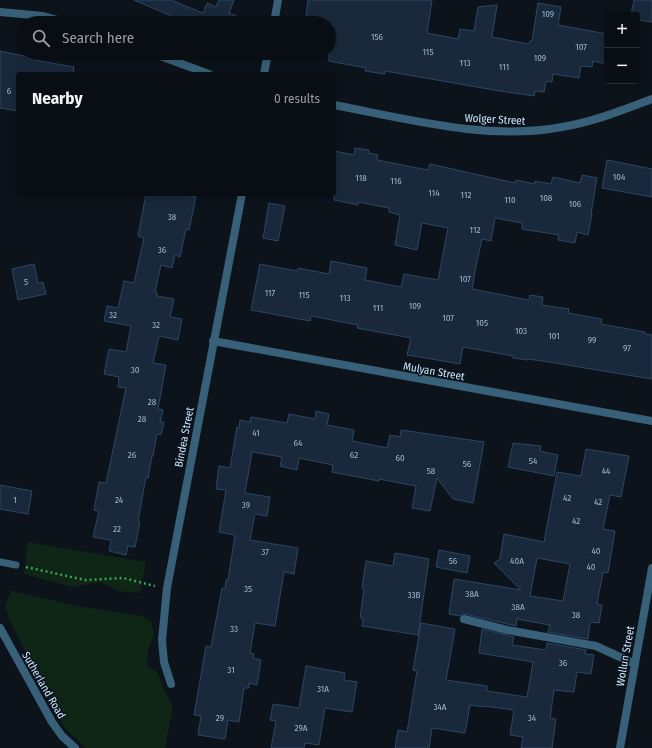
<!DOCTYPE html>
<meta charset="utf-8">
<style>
body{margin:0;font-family:"Fira Sans Condensed",sans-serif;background:#12171d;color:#f1f3f6}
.controls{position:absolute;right:12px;top:12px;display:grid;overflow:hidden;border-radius:4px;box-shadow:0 2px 10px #0003}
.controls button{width:36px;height:36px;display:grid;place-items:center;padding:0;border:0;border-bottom:1px solid #292e34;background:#090e14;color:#f1f3f6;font:20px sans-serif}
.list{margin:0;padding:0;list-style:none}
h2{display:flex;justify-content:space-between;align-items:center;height:52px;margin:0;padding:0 16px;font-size:17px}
h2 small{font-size:13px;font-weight:400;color:#999ca0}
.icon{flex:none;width:22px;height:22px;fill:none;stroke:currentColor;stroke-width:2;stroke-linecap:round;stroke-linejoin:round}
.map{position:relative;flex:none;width:652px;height:748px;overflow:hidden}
.search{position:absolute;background:#090e14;box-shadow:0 2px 10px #0003;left:16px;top:16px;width:320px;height:44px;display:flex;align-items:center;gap:10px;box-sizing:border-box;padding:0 14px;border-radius:22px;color:#999ca0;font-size:15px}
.panel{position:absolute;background:#090e14;box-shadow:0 2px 10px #0003;left:16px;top:72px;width:320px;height:124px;border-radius:4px}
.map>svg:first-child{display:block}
.green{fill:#0f2515}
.building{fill:#19293b;stroke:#2b4766;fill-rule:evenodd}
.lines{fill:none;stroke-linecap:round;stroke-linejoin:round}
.path{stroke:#31a851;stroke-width:2.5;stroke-dasharray:2 3;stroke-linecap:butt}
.service{stroke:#386179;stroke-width:7}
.minor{stroke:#386179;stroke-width:8}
.tertiary{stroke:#386179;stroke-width:8}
.labels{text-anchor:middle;stroke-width:3;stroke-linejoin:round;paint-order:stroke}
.number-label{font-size:9px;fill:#9cb6cc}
.street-label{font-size:11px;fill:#c8e5fd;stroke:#0c131b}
</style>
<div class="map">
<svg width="652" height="748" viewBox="0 0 652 748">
<rect width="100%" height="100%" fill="#0c131b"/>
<!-- green -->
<path class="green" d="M28,542l118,20 -6,31 -21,-2 -18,-9 -29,5 -48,-13z
M11,591l62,14 69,11 9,5 3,14 -6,15 -1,16 11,7 5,15 10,18 -8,42h-79l-21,-20 -13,-23 -43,-86 -4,-13z"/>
<!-- building -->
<path class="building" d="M134,0h37l32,13 4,-10 9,4 3,-7h15l-5,13 24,10h-65z
M308,0h124l-5,33 31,6 2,-10 14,2 4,-24 19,-2 -5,32 37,7 1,-3h2l6,-38 23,4 -3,18 49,9v30l-14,-3 -1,6 -11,-1 -2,12 -26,-4 -1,8 -6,-1 -2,11 -9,-1 -1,5 -34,-5 -115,-20v3l-20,-3 1,-3 -37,-7v-38h-23l1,-7h-1z
M634,0h18v22l-15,-2v-5h-6z
M0,51l29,6v2l45,8 -1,7h-55v37l-18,-3z
M355,148l14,2 -1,3 10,2 -1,5 51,10 2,-6 85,19 1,-3 19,4v-3l16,3 2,-7 27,6 2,-8 15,3 -6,36h1l-4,21 -11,-3 -2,11 -17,-3 1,-5 -37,-6v-6l-27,-5 -4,23 -9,-2 -6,27 -4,23 57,11 1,-5 13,2 -1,8 27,4 -1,4 34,6 -1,5 44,8v2l7,1v44l-103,-17 -21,-3v1l-15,-2v-2l-50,-9 -3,17 -40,-7 -13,-2 4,-17 -54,-10 1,-3 -47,-9 -1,5 -59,-11 9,-46 37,7 1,-3 31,6 2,-13 36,7 -2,12 36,7 3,-13 34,6 10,-52 -26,-5 -5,27 -22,-5 5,-30 -11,-3v-4l-31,-6v3l-24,-5v-49l20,4z
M607,160l45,9v28l-50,-9z
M146,194h36l14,3 -7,33 -3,-1 -6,28 -5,-2 -3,13 -11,-3 -6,27 2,1v3l17,3 -4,18 12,2 -4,21 -19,-4 -6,27 13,2 -8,44 5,1 -3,12h4l-3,13 -4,-1 -4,22h-1l-4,22 -2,-1 -8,44 2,1 -5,25 -7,-1 -2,9 -17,-4 2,-9 -1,-2 -17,-3 6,-26 -5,-1 5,-28 7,1 20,-95 -8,-1 1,-10 -15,-3 5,-25 17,3 5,-26 -27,-5 3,-15 11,2 6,-27 10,2 10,-45 -6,-2z
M269,203l16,3 -7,35 -15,-3z
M34,264l4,19 5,-1 3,12 -28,6 -6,-31z
M316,411l13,3 -2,11 27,5 -2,11 35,7 3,-13 10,2 1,-7 83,12 -11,61 -20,-4 -16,-21 -7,33 -18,-3 4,-22 -37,-7v2l-47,-9 1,-7 -34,-7 -2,12 -17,-4 2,-9 -30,-5 -7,41 25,4 -3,19 -12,-2 -5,26 48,8 -4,26 -10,-2 -9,54 -20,-3 -5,30 4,1 -1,4 8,2 -4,25 -8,-2v5h-5l-5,34 -11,-2 -3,19 -27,-4 3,-19 -7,-1 12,-69 5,1 11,-59 3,1 1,-9h2l7,-45 -16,-3 7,-42 -10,-1 3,-23 11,2 7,-41 2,1 1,-8 10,2 1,-5 36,6 2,-9 26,5z
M513,443l28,3 -1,5 18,4 -4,21 -46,-9z
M586,449l43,7 -8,41 -11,-2 -7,34 12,2 -7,42 -5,-1 -6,32 5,1 -3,18 -9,-1 -2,17 -40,-7 2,-7 -33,-6 -1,7 -51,-12h-3l-2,2 -11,-2 5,-35 67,11 -27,-27 6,-4 4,-25 40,8 13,-70 24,4zM537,558l33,6 -7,37 -33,-5z
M0,485l32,6 -4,23 -28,-5z
M439,550l31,6 -3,17 -31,-6z
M395,553l34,6 -11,76 -56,-9 1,-8h-3l4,-29 -2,-1 4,-27 27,5z
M421,623l34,6 -9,51 41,6v5l40,6 6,-35 -54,-9 3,-24 32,8 -2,8 34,5 1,-7 39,7 -1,4 9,1 -3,19 -14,-2 -3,20 -20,-2 -4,28 6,1 -4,29h-31l2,-11 -13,-2 4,-25 -30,-4v1l-14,-2 -5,28 -33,-5 -3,20h-34l3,-18 9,2 10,-61 -4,-1z
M306,666l39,7 -1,7 13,2 -5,30 -27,-4 -6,37 -14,-2 -1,5h-33l5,-27 -6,-1 3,-16 26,4z"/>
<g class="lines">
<!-- path -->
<path class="path" d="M26,567l59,13 38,-2 32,8"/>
<!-- service -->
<path class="service" d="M0,562l16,3"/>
<!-- minor -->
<path class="minor" d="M274,23l4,-23
M264,74l4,-21
M213,341l439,80
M464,619l43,11 89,16 39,18
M0,628l52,94 10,14 13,12
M171,684l-7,-22 -2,-22 5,-52 75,-394
M620,748l32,-180"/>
<!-- tertiary -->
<path class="tertiary" d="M0,12l43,4 26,7
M152,53l57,21
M334,105c74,14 153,36 228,22 31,-5 61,-17 90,-28"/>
</g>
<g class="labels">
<!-- number labels -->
<g class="number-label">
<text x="548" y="17">109</text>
<text x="377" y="40">156</text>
<text x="581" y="50">107</text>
<text x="428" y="55">115</text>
<text x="540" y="61">109</text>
<text x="465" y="66">113</text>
<text x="504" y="70">111</text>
<text x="9" y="94">6</text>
<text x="619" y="180">104</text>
<text x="361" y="181">118</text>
<text x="396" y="184">116</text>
<text x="434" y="196">114</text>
<text x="466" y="198">112</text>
<text x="546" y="201">108</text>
<text x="510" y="203">110</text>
<text x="575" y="207">106</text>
<text x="172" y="220">38</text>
<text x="475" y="233">112</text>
<text x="162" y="253">36</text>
<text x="465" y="282">107</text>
<text x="26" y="285">5</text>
<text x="270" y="296">117</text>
<text x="304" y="298">115</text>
<text x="345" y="301">113</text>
<text x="415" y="309">109</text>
<text x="378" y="311">111</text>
<text x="113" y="318">32</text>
<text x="448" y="321">107</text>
<text x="482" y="326">105</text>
<text x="156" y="328">32</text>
<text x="521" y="334">103</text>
<text x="554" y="339">101</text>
<text x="592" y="343">99</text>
<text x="627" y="351">97</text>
<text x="135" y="373">30</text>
<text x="152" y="405">28</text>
<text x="142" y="422">28</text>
<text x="256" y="436">41</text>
<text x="298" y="446">64</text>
<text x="132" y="458">26</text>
<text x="354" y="458">62</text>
<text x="400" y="461">60</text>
<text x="533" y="464">54</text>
<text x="467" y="467">56</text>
<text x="431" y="474">58</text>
<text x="606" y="474">44</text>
<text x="567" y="501">42</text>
<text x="15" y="503">1</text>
<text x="119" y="503">24</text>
<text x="598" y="505">42</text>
<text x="246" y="508">39</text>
<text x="576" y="524">42</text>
<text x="117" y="532">22</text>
<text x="596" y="554">40</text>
<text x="265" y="555">37</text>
<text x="453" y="564">56</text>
<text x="517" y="564">40A</text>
<text x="591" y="570">40</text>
<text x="248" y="592">35</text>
<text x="472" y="597">38A</text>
<text x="414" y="598">33B</text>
<text x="518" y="610">38A</text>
<text x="576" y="618">38</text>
<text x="234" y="632">33</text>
<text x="563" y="666">36</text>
<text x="231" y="673">31</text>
<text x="323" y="692">31A</text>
<text x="440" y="710">34A</text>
<text x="220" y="721">29</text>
<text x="532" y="721">34</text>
<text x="301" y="731">29A</text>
</g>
<!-- street labels -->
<g class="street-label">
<text transform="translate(495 119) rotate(3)" y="4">Wolger Street</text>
<text transform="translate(434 371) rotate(10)" y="4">Mulyan Street</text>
<text transform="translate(184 437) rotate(-79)" y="4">Bindea Street</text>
<text transform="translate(625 656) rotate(-80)" y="4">Wollun Street</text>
<text transform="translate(44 685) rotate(60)" y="4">Sutherland Road</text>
</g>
</g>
</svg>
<div class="controls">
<button>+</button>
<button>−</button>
</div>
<div class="search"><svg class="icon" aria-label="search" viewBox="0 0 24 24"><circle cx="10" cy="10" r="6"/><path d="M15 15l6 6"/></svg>Search here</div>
<section class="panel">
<h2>Nearby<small>0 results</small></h2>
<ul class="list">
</ul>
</section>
</div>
